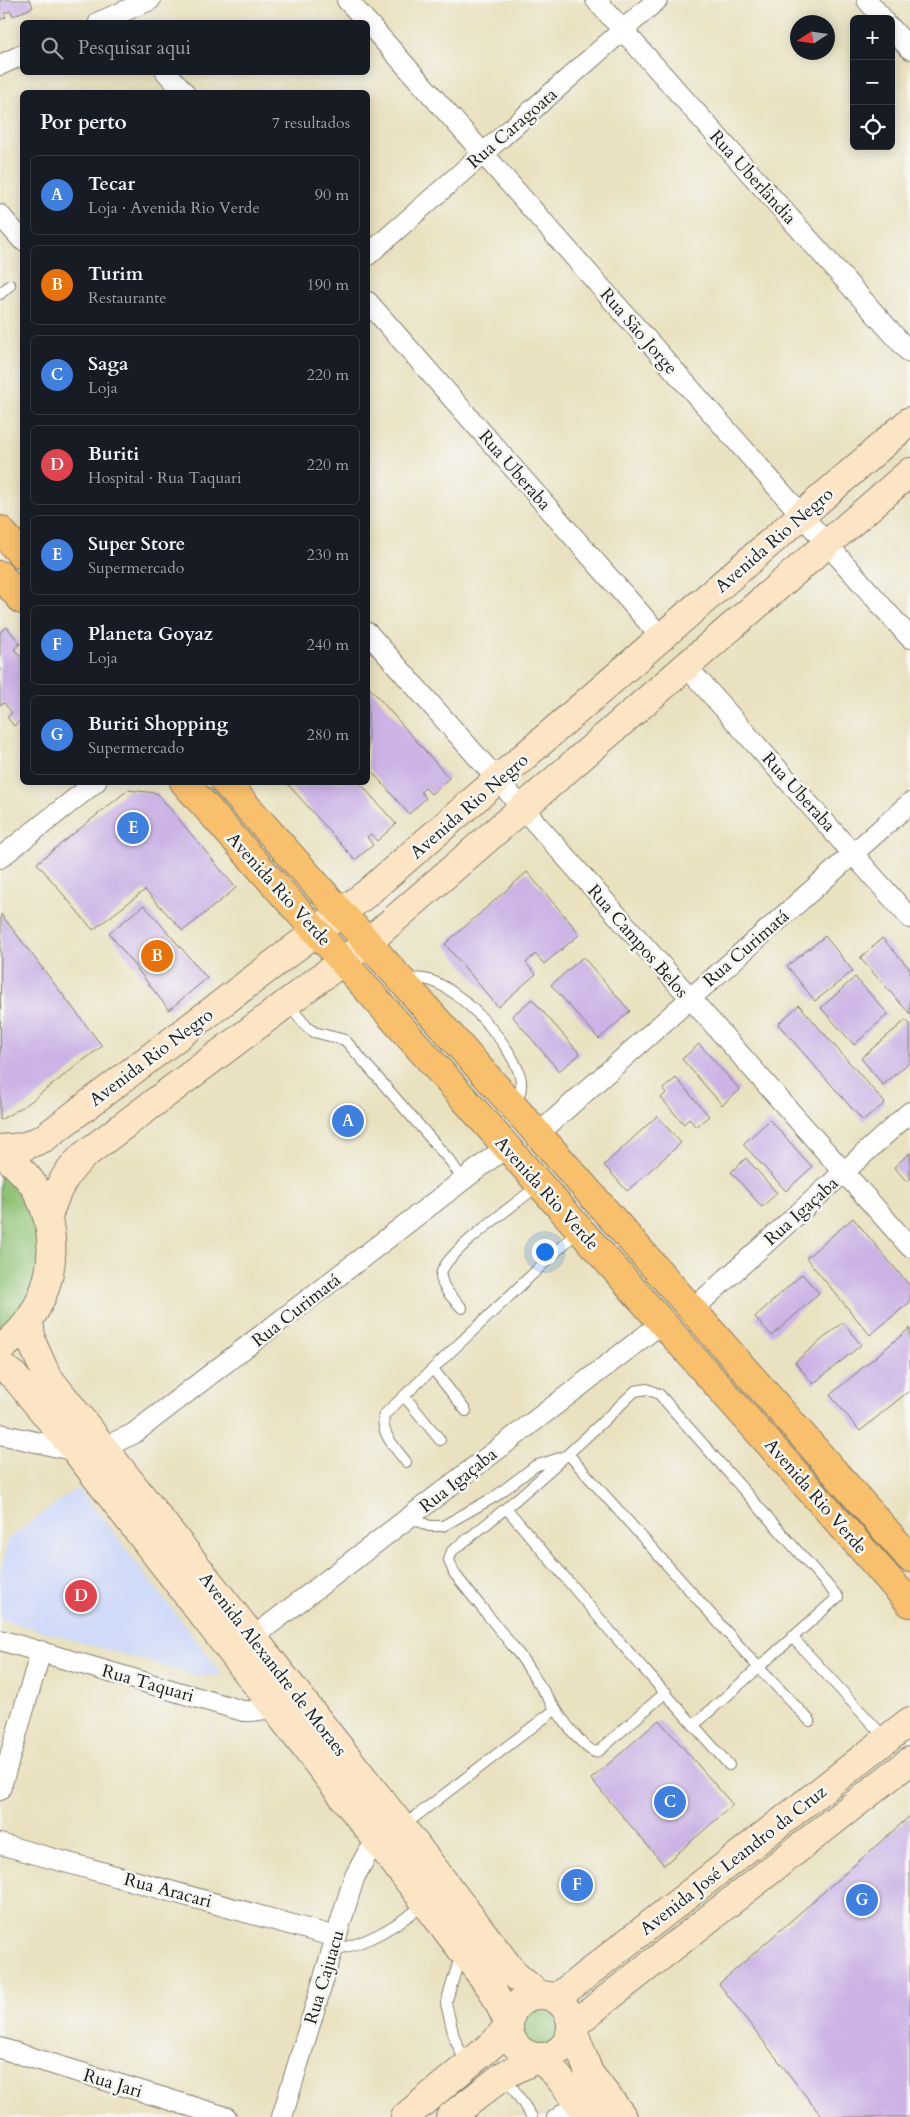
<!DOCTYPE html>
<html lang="pt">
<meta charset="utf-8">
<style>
body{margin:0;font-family:Cardo,serif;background:#20242c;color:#f1f3f6}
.controls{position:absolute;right:15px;top:15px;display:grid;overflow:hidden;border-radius:8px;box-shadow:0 2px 12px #0003}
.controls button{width:45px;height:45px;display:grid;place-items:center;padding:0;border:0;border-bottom:1px solid #363941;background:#171b24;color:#f1f3f6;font:25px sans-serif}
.compass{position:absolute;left:790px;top:15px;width:45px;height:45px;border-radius:50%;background:#171b24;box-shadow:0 2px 12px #0003;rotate:258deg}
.you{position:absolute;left:544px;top:1251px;width:18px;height:18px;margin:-12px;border:4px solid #fff;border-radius:50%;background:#1a73e8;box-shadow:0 0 0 8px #1a73e833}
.badge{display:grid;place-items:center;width:32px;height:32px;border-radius:50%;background:#8c9099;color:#fff;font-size:16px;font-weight:700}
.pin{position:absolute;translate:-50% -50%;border:2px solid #fff;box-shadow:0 1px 5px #0006}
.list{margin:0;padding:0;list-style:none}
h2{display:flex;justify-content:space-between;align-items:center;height:65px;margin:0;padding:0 20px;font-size:21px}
h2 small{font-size:16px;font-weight:400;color:#9ea1a6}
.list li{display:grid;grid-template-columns:32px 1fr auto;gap:15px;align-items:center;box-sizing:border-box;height:80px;margin:0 10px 10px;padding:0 10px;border:1px solid #363941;border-radius:8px}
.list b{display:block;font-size:19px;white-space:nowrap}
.list p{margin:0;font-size:16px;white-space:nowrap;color:#9ea1a6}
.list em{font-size:16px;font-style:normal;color:#9ea1a6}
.icon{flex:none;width:28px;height:28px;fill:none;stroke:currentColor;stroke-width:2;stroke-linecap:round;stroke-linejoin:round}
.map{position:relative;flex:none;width:910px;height:2117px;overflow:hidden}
.search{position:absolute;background:#171b24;box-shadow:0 2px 12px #0003;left:20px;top:20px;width:350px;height:55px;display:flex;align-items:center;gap:12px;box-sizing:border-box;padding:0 18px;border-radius:8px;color:#9ea1a6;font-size:19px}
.panel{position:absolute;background:#171b24;box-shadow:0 2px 12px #0003;left:20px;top:90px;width:350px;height:695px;border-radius:8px}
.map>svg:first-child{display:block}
.built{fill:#d0daf9}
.green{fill:#8fc274;stroke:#566f48}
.building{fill:#ccb3e6}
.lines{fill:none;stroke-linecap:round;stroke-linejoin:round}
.lane-casing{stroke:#827e6e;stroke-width:12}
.street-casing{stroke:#827e6e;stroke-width:22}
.secondary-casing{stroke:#827e6e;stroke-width:30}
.primary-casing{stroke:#827e6e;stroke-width:30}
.lane{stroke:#fff;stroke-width:10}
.street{stroke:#fff;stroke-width:20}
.secondary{stroke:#fce5c4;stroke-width:28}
.primary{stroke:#f8bf6c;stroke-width:28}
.labels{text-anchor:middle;stroke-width:5;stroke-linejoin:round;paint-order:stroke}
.street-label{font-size:18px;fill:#1c1c1c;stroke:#f6f6f2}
</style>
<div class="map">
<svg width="910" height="2117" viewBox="0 0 910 2117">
<rect width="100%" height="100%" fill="#f6f6f2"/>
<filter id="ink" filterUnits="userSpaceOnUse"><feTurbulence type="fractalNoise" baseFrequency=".02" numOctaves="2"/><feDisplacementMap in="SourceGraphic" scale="10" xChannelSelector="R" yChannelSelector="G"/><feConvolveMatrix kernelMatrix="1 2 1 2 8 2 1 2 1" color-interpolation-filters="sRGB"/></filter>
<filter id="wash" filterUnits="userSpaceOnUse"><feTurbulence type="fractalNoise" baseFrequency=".0096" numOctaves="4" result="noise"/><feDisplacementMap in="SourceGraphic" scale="20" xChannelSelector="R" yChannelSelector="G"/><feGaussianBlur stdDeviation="1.12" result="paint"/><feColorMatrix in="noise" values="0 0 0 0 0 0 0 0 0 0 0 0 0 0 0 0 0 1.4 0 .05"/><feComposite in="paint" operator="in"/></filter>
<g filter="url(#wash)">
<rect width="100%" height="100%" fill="#e9e1bf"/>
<!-- built -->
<path class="built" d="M78,1487l145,188 -26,1 -197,-57v-46l8,-34z"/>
<!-- green -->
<path class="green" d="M0,1161l42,60 -6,74 -36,43z
M519 2027a22 22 0 1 1 44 0a22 22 0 1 1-44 0Z"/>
<g id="blocks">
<!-- building -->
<path class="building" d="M0,0h30l3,7 -20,9 -2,-5 -7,2 2,4 -6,3z
M7,627l13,17 -6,5 8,9v61l-8,7 -7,-9 5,-4 -8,-10 -4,2v-73z
M368,686l81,92 -18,16 -6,-6 -4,4 5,6 -17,16 -41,-47z
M286,782h73l37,42 -19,17 -6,-7 -4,3 6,8 -18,15z
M128,790l29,3 79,95 -53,43 -38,-41 -52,40 -56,-67z
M527,872l53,62 -36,30 -9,-10 -9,9 10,11 -38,33 -53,-63z
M144,905l63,73 -38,32 -60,-77z
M1,914l101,132 -76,59 -26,15z
M825,936l28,35 -38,30 -28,-35z
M882,938l28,31v45l-50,-56z
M583,957l47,54 -31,28 -48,-54z
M855,977l33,37 -34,31 -33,-37z
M532,999l48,55 -21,17 -47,-55z
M799,1005l86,98 -22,18 -85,-97z
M906,1020l4,4v38l-27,23 -22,-27z
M699,1044l41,46 -18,15 -40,-46z
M676,1078l33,38 -13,11 -7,-8 -5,5 -23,-26 5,-5 -3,-4z
M657,1116l24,27 -54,48 -23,-26z
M770,1120l42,47 -26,24 -43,-47z
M910,1153v26l-3,3 -13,-15z
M746,1158l31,35 -15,14 -31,-35z
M853,1218l57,68v16l-40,33 -64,-77z
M802,1274l17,19 -47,43 -17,-19z
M843,1322l18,23 -48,39 -18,-22z
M910,1328v62l-50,41 -30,-36z
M659,1720l74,85 -69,60 -73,-86z
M910,1816v301h-88l-103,-133z"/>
</g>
</g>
<g filter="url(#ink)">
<use href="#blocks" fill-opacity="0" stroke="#827e6e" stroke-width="1"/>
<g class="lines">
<defs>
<path id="lane" d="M0,294l10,-9
M405,980c6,-1 14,-2 19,-1 33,4 93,70 97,102 1,7 -2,16 -4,23
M288,1004l19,23 7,5 31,8 106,122 12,18
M462,1308c-8,-9 -20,-19 -21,-32 -1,-21 79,-74 97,-91
M433,1369l33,42
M405,1397l35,43
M569,1455l189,212 52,54
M406,1462c-10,-14 -26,-28 -22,-47l195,-185
M507,1509l104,123 118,133
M410,1517l19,9h14l53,-30 39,-30 31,-10
M792,1637l94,102
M666,1692l-66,58 -5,2c-22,-8 -60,-77 -77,-99 -21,-27 -43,-53 -64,-80l-5,-13 3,-9c65,-49 124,-103 183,-160l12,-2 12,5 179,203 -144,128
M403,1826l153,-117
M332,1950c37,-6 63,-24 93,-46
M461,1954l-15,49 8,34 12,27
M505,2076l27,41
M552,2117l10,-8 6,8"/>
<path id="street" d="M347,0l20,22
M596,0l314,353
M867,0l16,19
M99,22l51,-22
M368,23l542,615
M891,28l19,21
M0,65l22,-10
M166,72l18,20
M0,215l22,25
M368,255l289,-255
M368,302l294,336
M368,633l542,614
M687,667l223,251
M0,858l96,-76
M538,1134l372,-331
M692,1310l218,-198
M0,1434l76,17 28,-4 29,-13 373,-287
M252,1638l411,-316
M0,1640l243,71c16,0 27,-1 39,-12
M0,1790l41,-139
M0,1844l336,93
M0,2048l226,69
M282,2117l72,-239 13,-24 12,-11"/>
<path id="secondary" d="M0,1149l23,-2 21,-9 322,-244 544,-473
M0,1152c14,11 28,23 37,39 29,55 13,122 -37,158
M48,1217c8,-26 15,-41 35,-61l284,-213 543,-471
M29,1321l3,22 15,33 355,451 113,148 24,20
M0,1366l14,10 62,75 416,538 17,35
M509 2026a31 31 0 1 1 62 0a31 31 0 1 1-62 0Z
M555,1999l355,-278
M572,2026l338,-265
M572,2027l17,46 34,44
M539,2058l17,16 34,43
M405,2117l89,-74 15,-18
M450,2117l54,-42 34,-17"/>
<path id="primary" d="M0,530l22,25
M0,575l22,25
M184,782l726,821
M225,782l313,352 372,424"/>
</defs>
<!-- lane casing -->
<use href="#lane" class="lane-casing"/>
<!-- street casing -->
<use href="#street" class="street-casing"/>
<!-- secondary casing -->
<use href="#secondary" class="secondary-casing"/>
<!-- primary casing -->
<use href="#primary" class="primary-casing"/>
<!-- lane -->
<use href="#lane" class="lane"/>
<!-- street -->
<use href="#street" class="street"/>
<!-- secondary -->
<use href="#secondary" class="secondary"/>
<!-- primary -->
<use href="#primary" class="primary"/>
</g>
</g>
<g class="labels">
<!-- street labels -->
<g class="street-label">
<text transform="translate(512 128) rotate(-41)" y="6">Rua Caragoata</text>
<text transform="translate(753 177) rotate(48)" y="6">Rua Uberlândia</text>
<text transform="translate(639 331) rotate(49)" y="6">Rua São Jorge</text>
<text transform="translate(515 470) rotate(49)" y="6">Rua Uberaba</text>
<text transform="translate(774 540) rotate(-41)" y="6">Avenida Rio Negro</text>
<text transform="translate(799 792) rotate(48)" y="6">Rua Uberaba</text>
<text transform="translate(469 806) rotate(-41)" y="6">Avenida Rio Negro</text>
<text transform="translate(279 889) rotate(48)" y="6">Avenida Rio Verde</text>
<text transform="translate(638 941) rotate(49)" y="6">Rua Campos Belos</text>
<text transform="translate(746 948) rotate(-41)" y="6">Rua Curimatá</text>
<text transform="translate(151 1057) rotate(-37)" y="6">Avenida Rio Negro</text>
<text transform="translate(547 1193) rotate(48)" y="6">Avenida Rio Verde</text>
<text transform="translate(801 1211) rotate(-42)" y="6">Rua Igaçaba</text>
<text transform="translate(296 1310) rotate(-38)" y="6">Rua Curimatá</text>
<text transform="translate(458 1480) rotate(-38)" y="6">Rua Igaçaba</text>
<text transform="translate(816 1496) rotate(49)" y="6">Avenida Rio Verde</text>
<text transform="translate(273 1664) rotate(52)" y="6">Avenida Alexandre de Moraes</text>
<text transform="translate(148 1683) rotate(16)" y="6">Rua Taquari</text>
<text transform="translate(733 1860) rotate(-38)" y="6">Avenida José Leandro da Cruz</text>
<text transform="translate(168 1890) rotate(15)" y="6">Rua Aracari</text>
<text transform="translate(324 1977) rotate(-73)" y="6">Rua Cajuacu</text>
<text transform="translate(113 2083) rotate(17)" y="6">Rua Jari</text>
</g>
</g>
</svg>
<div class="controls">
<button>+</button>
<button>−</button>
<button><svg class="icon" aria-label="locate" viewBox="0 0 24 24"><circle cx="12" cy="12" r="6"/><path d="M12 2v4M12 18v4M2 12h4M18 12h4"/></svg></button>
</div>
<svg class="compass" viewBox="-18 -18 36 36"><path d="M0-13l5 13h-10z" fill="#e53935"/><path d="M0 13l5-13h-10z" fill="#9ea1a6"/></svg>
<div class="you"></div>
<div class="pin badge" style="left:348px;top:1121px;background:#3f7fe0">A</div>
<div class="pin badge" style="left:157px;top:956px;background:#e8710a">B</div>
<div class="pin badge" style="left:670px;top:1802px;background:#3f7fe0">C</div>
<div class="pin badge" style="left:81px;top:1596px;background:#e0444e">D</div>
<div class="pin badge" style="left:133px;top:828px;background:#3f7fe0">E</div>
<div class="pin badge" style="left:577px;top:1885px;background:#3f7fe0">F</div>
<div class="pin badge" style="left:862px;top:1900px;background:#3f7fe0">G</div>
<div class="search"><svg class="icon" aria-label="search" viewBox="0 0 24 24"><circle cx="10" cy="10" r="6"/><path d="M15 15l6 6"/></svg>Pesquisar aqui</div>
<section class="panel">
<h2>Por perto<small>7 resultados</small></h2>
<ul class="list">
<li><span class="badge" style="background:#3f7fe0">A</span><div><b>Tecar</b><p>Loja · Avenida Rio Verde</p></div><em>90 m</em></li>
<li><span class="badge" style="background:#e8710a">B</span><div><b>Turim</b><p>Restaurante</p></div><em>190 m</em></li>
<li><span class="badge" style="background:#3f7fe0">C</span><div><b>Saga</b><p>Loja</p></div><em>220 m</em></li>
<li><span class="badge" style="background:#e0444e">D</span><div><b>Buriti</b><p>Hospital · Rua Taquari</p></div><em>220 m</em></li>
<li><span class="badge" style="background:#3f7fe0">E</span><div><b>Super Store</b><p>Supermercado</p></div><em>230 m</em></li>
<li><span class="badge" style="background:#3f7fe0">F</span><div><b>Planeta Goyaz</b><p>Loja</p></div><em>240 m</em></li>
<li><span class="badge" style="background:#3f7fe0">G</span><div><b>Buriti Shopping</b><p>Supermercado</p></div><em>280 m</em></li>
</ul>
</section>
</div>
